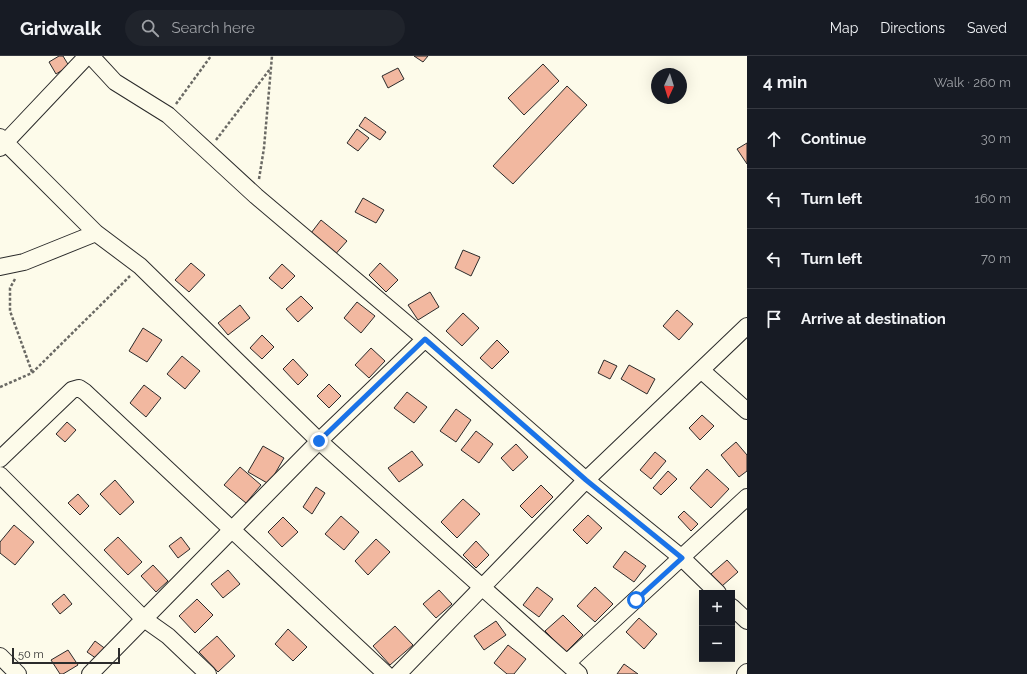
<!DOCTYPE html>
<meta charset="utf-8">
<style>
body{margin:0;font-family:Raleway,sans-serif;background:#20242c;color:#f1f3f6}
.controls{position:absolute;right:12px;bottom:12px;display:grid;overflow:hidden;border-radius:0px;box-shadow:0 4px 16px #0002}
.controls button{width:36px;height:36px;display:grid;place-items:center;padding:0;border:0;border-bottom:1px solid #363941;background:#171b24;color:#f1f3f6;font:20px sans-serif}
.compass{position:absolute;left:651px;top:12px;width:36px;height:36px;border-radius:50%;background:#171b24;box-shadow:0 4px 16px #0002;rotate:184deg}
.scale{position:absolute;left:12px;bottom:10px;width:108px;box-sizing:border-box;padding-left:4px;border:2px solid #2b2b2b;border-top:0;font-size:11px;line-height:14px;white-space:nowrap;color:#2b2b2b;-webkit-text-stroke:3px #fdfbea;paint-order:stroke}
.stop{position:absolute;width:12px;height:12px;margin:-9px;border:3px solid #1a73e8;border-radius:50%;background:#fff}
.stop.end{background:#1a73e8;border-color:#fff;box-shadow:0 1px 4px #0008}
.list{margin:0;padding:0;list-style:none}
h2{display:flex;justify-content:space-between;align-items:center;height:52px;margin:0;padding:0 16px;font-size:17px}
h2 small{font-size:13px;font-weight:400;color:#9ea1a6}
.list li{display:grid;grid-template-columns:26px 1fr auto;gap:12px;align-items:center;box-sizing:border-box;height:60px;padding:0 16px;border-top:1px solid #363941}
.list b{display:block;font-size:15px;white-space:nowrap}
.list em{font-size:13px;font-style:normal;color:#9ea1a6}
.icon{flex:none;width:22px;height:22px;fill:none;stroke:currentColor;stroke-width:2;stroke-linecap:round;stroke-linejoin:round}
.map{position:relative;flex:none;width:747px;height:618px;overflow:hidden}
header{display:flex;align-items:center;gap:24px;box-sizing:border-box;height:56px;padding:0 20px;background:#171b24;border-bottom:1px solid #363941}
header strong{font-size:19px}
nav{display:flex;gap:22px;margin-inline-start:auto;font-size:14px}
.search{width:280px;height:36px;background:#20242c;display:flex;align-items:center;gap:10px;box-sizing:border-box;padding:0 14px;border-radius:22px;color:#9ea1a6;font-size:15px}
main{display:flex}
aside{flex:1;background:#171b24}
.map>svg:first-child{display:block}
.building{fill:#f2b8a0;stroke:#2b2b2b}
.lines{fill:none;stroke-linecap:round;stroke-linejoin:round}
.minor-casing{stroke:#2b2b2b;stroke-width:18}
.path{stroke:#6a6964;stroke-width:2.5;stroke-dasharray:3 2;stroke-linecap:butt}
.minor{stroke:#fdfbea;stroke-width:16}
.route{stroke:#1a73e8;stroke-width:5}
</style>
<header>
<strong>Gridwalk</strong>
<div class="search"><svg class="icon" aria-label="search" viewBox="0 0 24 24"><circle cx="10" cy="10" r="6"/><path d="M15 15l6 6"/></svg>Search here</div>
<nav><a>Map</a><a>Directions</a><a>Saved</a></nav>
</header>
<main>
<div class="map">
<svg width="747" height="618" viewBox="0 0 747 618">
<rect width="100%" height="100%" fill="#fdfbea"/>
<!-- building -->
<path class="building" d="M59,0h4l6,10 -13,8 -7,-12z
M414,0h14l-5,6z
M543,8l16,17 -35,34 -16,-17z
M398,12l6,11 -16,9 -6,-12z
M567,30l20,19 -74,79 -20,-18z
M365,61l21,15 -6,8 -21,-14z
M357,73l12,9 -11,13 -11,-8z
M747,87v21l-10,-15z
M363,142l21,12 -8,13 -21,-11z
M321,164l26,21 -14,16 -25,-20z
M463,194l17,7 -9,19 -16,-8z
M191,207l14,12 -16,17 -14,-12z
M380,207l18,17 -12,12 -17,-17z
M282,208l13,12 -13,13 -13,-11z
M430,236l9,15 -21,13 -10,-15z
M301,240l12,12 -15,14 -12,-13z
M357,246l18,14 -14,17 -17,-15z
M240,249l10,13 -22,17 -10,-12z
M677,254l16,14 -14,16 -16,-14z
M463,257l16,15 -17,18 -16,-15z
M143,272l19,12 -15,22 -18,-11z
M262,279l12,12 -12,12 -12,-11z
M497,284l12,12 -17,17 -12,-11z
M371,292l14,13 -16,17 -14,-13z
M182,300l18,15 -15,18 -18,-15z
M293,303l15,16 -10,10 -15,-16z
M604,304l13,6 -7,13 -12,-6z
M629,309l26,14 -8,15 -26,-15z
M329,328l12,12 -12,12 -12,-12z
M144,329l17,13 -15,19 -16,-14z
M407,336l20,15 -13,16 -20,-15z
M456,353l15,11 -15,22 -16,-11z
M702,359l12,11 -14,14 -11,-12z
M67,366l9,8 -11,12 -9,-8z
M476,375l17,13 -14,19 -18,-13z
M736,386l11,13v16l-8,6 -18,-22z
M516,388l12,13 -15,14 -12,-13z
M263,390l21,12 -15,26 -21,-12z
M412,395l11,14 -24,17 -11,-14z
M655,396l11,9 -15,18 -11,-9z
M240,411l21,18 -15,18 -22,-18z
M707,413l22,20 -18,19 -21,-20z
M668,415l9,8 -16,16 -8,-7z
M115,424l19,22 -14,13 -20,-21z
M541,429l12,12 -21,21 -12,-12z
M316,431l9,6 -13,21 -9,-7z
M78,438l11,12 -9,9 -12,-12z
M463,443l17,15 -23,24 -16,-16z
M684,455l14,13 -7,7 -13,-14z
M588,459l14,13 -15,16 -14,-14z
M341,460l18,16 -15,18 -19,-16z
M283,461l15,15 -16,15 -14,-15z
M14,469l20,17 -19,23 -15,-12v-11z
M118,481l24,25 -14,13 -24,-25z
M181,481l9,12 -12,9 -9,-12z
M376,483l14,13 -22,23 -13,-14z
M476,485l13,14 -13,13 -13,-13z
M625,495l21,15 -12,16 -21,-15z
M727,504l11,12 -16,14 -11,-12z
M153,509l15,16 -12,11 -15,-16z
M228,514l12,14 -17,14 -12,-14z
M537,531l16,12 -14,18 -16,-12z
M595,531l18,17 -18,18 -18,-16z
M439,534l13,14 -16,14 -13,-14z
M64,538l8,10 -12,10 -8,-10z
M197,543l16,16 -18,18 -16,-17z
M563,559l20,20 -17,17 -21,-21z
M639,562l18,16 -13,15 -18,-17z
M496,565l10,14 -22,15 -10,-14z
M395,570l18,19 -23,20 -17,-19z
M288,573l19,18 -14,14 -18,-17z
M217,580l18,20 -17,16 -19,-20z
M95,585l12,9 -7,11 -13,-9z
M508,589l18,14 -12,15h-7l-13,-11z
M68,594l10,15 -15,9h-3l-9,-14z
M624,608l14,10h-21z"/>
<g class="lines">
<defs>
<path id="minor" d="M91,0l24,26 53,33 88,81 169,143 161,141 96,78 36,35
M0,81l96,96 44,33 179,175 260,233
M0,92l87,-92
M0,211l24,-5 72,-29
M701,314l46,41
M0,403l72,-69 7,-2 6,4 301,282
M0,419l144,144 24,17 40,38
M732,551l15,14
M0,600l18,18
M567,607l180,-166
M90,618l229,-233 106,-102
M398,618l188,-194 161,-154
M745,618l2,-2"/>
</defs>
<!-- minor casing -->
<use href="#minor" class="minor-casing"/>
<!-- path -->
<path class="path" d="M176,48l35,-48
M216,84l54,-71
M259,123l5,-31 8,-92
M15,223l-5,9v23l22,61
M0,331l32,-14 98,-97"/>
<!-- minor -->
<use href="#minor" class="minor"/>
</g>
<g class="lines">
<!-- route -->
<path class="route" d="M319,385l106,-102 161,141 96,78 -46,42"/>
</g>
</svg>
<div class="controls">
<button>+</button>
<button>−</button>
</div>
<svg class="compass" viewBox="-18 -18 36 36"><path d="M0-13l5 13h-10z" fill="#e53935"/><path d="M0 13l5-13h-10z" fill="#9ea1a6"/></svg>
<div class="scale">50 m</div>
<div class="stop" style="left:636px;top:544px"></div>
<div class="stop end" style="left:319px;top:385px"></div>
</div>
<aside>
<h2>4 min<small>Walk · 260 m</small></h2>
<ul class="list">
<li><svg class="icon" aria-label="ahead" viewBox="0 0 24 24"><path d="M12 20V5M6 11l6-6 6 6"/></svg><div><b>Continue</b></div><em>30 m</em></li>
<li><svg class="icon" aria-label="left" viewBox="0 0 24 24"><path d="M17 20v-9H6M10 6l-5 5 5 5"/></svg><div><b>Turn left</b></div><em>160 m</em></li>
<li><svg class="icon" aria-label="left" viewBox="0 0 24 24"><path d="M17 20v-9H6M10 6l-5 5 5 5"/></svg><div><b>Turn left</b></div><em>70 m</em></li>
<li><svg class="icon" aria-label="arrive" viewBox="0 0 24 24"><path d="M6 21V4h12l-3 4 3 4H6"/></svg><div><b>Arrive at destination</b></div></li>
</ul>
</aside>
</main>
